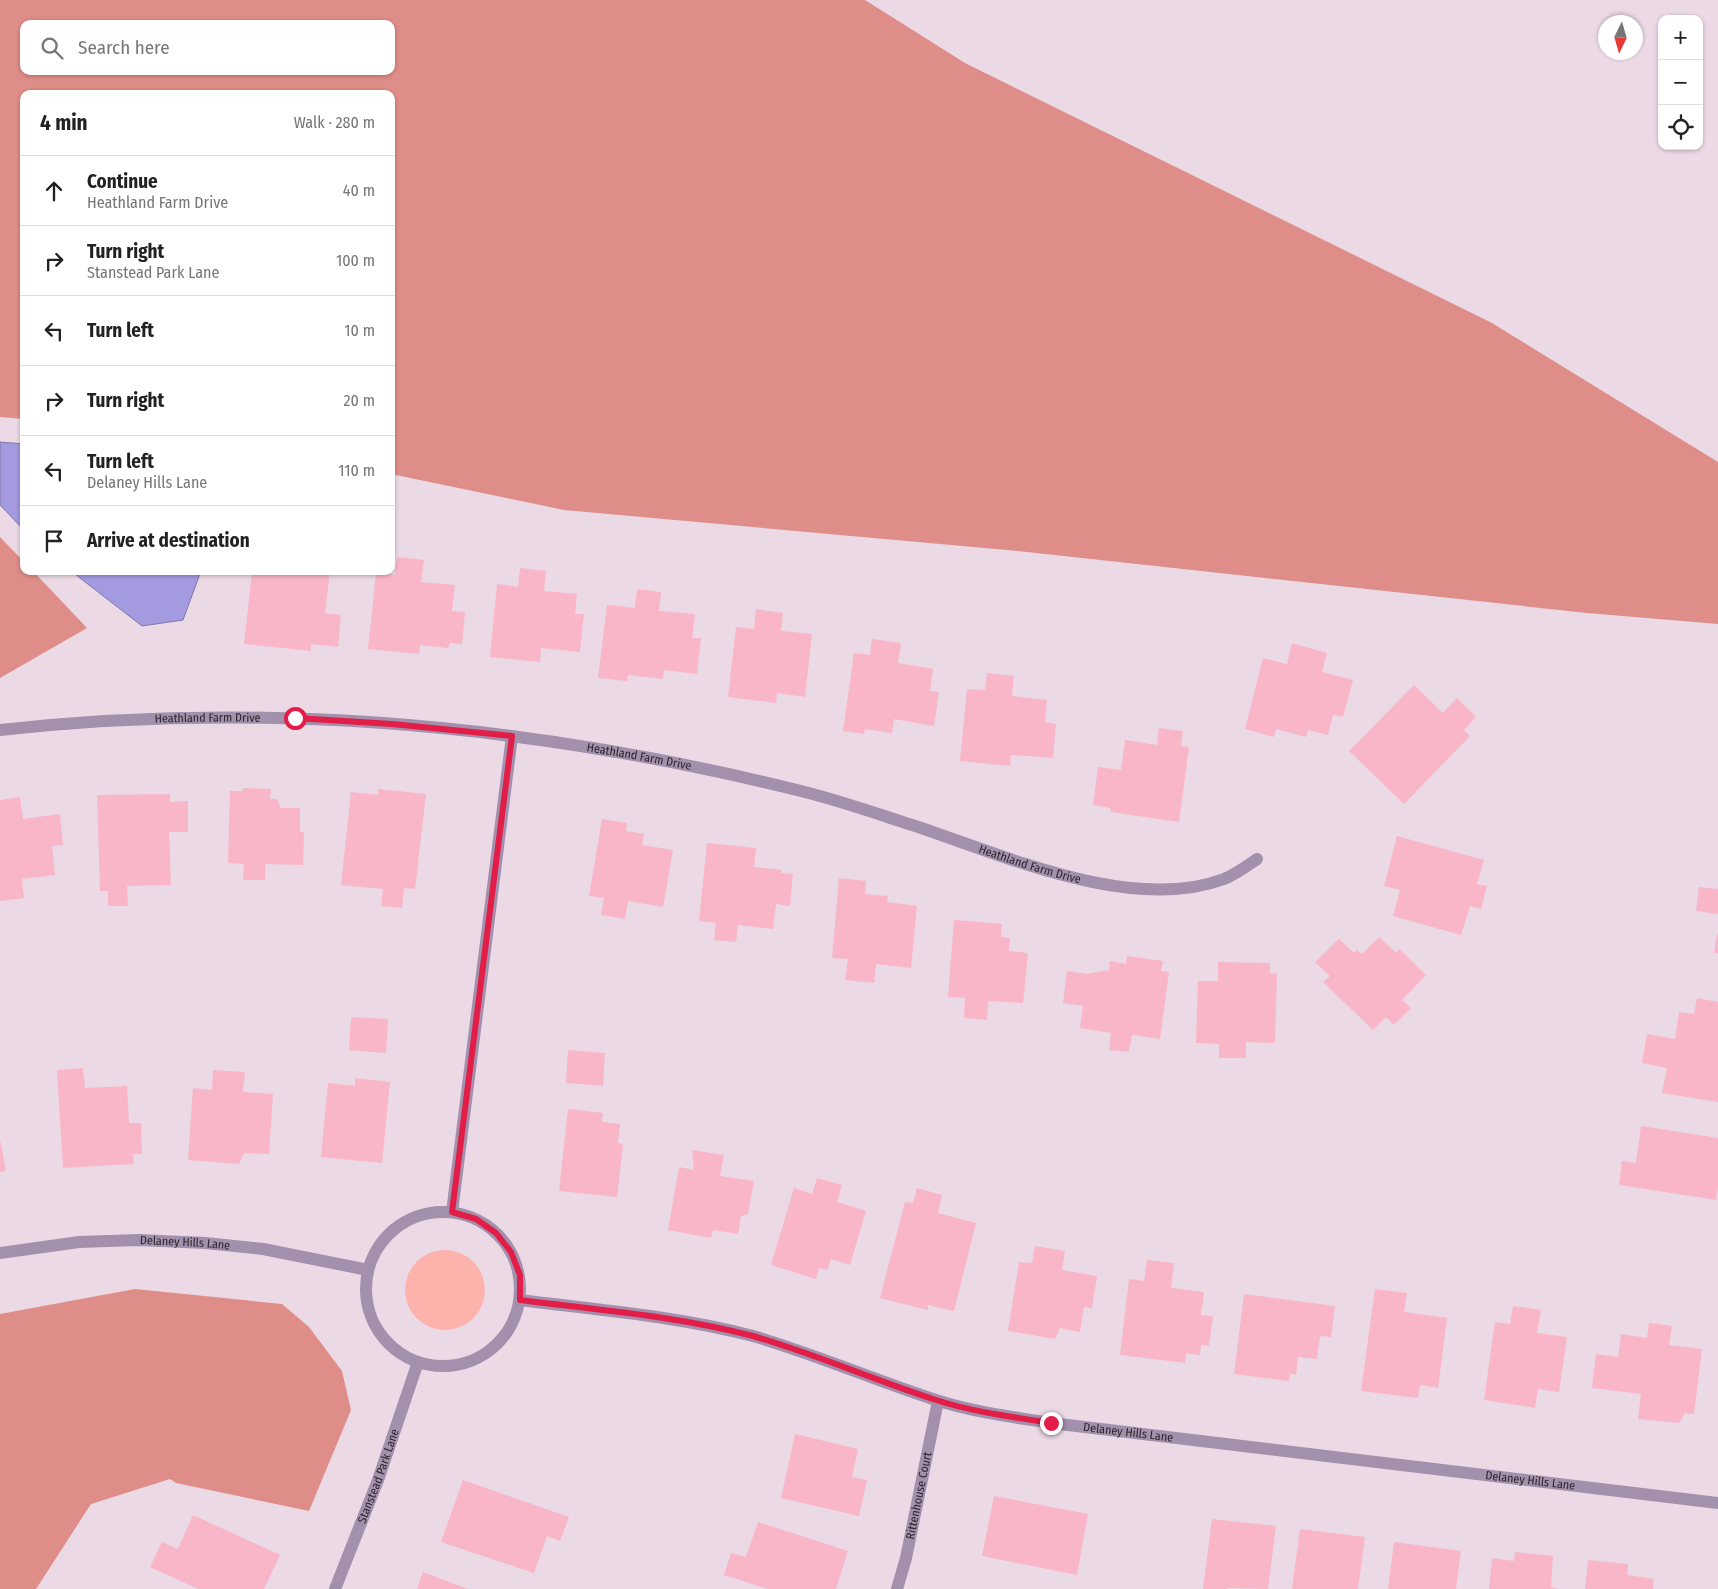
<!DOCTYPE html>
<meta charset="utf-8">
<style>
body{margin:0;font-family:"Fira Sans Condensed",sans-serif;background:#f6f6f6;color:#222}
.controls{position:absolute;right:15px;top:15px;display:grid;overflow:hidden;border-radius:10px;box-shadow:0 1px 4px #0004}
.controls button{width:45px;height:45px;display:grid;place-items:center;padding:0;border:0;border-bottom:1px solid #e0e0e0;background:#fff;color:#222;font:25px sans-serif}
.compass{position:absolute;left:1598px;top:15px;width:45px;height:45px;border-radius:50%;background:#fff;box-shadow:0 1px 4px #0004;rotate:185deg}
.stop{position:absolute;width:15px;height:15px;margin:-11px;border:4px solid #e11d48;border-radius:50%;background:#fff}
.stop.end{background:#e11d48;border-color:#fff;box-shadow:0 1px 5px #0008}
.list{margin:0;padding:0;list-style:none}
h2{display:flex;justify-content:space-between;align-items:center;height:65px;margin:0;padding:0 20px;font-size:21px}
h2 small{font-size:16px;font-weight:400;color:#767676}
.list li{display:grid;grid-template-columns:32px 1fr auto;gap:15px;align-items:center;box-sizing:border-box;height:70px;padding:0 20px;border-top:1px solid #e0e0e0}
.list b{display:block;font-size:19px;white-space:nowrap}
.list p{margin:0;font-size:16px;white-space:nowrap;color:#767676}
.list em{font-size:16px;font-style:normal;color:#767676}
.icon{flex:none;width:28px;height:28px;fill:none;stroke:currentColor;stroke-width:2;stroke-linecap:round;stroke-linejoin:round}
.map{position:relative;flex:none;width:1718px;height:1589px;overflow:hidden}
.search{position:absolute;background:#fff;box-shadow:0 1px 4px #0004;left:20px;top:20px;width:375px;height:55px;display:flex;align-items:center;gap:12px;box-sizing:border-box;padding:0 18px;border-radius:10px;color:#767676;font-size:19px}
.panel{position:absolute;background:#fff;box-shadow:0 1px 4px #0004;left:20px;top:90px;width:375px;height:485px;border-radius:10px}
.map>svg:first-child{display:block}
.green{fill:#feb2ac}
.forest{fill:#df8d88;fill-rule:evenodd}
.water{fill:#a39adf;stroke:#8077a9}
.building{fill:#f8b6c8}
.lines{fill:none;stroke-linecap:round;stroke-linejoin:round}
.minor{stroke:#a290ac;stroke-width:12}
.route{stroke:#e11d48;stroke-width:6}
.labels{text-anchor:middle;stroke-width:4.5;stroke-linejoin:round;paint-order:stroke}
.street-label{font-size:12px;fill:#2d262b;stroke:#ebd9e5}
</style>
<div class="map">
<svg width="1718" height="1589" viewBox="0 0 1718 1589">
<rect width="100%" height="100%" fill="#ebd9e5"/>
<!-- green -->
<path class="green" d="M405 1290a40 40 0 1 1 80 0a40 40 0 1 1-80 0Z"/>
<!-- forest -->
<path class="forest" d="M0,0h865l100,63 527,260 226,139v162l-131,-11 -569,-62 -454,-41 -173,-36v-380h-367v325l-24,-2zM24,24h367v47h-367z
M0,537l24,25v9h9l54,57 -87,50z
M135,1289l147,15 27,23 33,44 9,39 -42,101 -133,-28 -6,-4 -79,25 -55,85h-36v-275z"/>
<!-- water -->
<path class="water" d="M0,442l24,2v86l-24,-25z
M71,571h130l-18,49 -41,6z"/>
<!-- building -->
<path class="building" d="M397,557l27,3 -3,22 34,3 -3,26 13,1 -3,32 -12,-1 -2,5 -28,-3 -1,9 -51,-5 8,-76 19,2z
M520,568l26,3 -2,20 33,3 -2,20h9l-4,38 -39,-4 -1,14 -50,-5 7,-73 21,3z
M252,571h78l-5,42 16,2 -3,32 -27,-3v7l-67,-7z
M637,589l24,3 -2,19 36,3 -3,24h9l-4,36 -33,-4 -1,9 -35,-4 -1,6 -29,-3 9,-73 28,3z
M756,609l27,4 -2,18 31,3 -7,63 -28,-4 -1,10 -48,-6 8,-70 18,2z
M872,639l29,4 -3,20 35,6 -3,22 9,1 -5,34 -40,-7 -2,14 -27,-4 -1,5 -21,-3 11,-78 16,2z
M1292,643l35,10 -5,19 31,8 -10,37 -10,-2 -5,20 -20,-5 -2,7 -30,-8 -2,8 -29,-8 18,-71 24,6z
M987,673l27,3 -2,20 35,4 -2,22 11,2 -3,34 -42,-3 -1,11 -50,-5 7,-72 18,1z
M1414,685l29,28 14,-15 19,19 -12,13 6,6 -66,68 -55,-53z
M1159,728l24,3 -2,15 8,1 -10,75 -68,-10 -1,-4 -17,-3 5,-38 23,3 4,-30 32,5z
M243,788l28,1 -1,10h7l4,9h19v23l4,2 -1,32 -38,-1v16h-22l1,-16 -16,-1 2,-72h13z
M378,789l48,5 -11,95 -11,-1 -2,20 -21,-2 2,-17 -42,-4 10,-93 27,3z
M170,794v8l18,-1v31h-19l2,53 -44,1 1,20h-20v-15h-8l-3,-96z
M20,797l3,22 37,-5 3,31 -11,1 3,29 -33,4 2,19 -24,3v-101z
M602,819l25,4 -1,8 18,3 -2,11 31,5 -10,57 -35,-6 -3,18 -24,-4 3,-17 -15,-2z
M1397,836l87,24 -7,24 10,2 -6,23 -11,-3 -9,29 -68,-19 7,-26 -16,-4z
M707,843l49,5 -2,19 28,3 -1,3 12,1 -3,32 -14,-2 -3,25 -35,-4 -2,17 -22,-2 2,-17 -17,-2z
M839,878l27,3 -1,13 23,2 -1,6 30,4 -6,62 -35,-4 -2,19 -29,-3 3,-21 -16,-1z
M1699,887l19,2v25l-22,-3z
M954,920l48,4 -1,13 9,1 -1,13 19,2 -5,50 -35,-2 -1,19 -23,-2 1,-20 -17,-1z
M1717,934h1v19h-4z
M1379,937l17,16 3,-4 27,26 -24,25 9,8 -17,17 -8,-8 -13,13 -50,-48 7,-6 -15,-14 24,-23 15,14 3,-3 5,4z
M1127,956l36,5 -2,10 8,1 -9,67 -28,-4 -3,17 -20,-2 2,-17 -31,-5 3,-22 -20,-3 4,-32 20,3 22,-4 1,-9 16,3z
M1218,962l52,1v10l7,1 -2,69 -29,-1v16h-27v-14l-23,-1 2,-62h20z
M1697,998l21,4v100l-56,-9 5,-25 -25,-5 5,-29 28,5 4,-27 15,2z
M351,1017l37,2 -2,34 -37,-3z
M568,1050l37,3 -2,33 -37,-3z
M83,1068l2,20 42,-2 2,37h12l1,31h-9l1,10 -71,4 -6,-98z
M213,1070l32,2 -2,20 30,2 -4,60 -25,-1 -5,11 -51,-4 5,-72 19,2z
M355,1078l35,4 -8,81 -61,-6 7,-74 27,3z
M568,1109l35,4 -1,9 18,2 -2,19 5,1 -6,53 -58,-6z
M1641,1126l77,12v49l-2,13 -97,-15 3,-24 14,2z
M0,1140l6,31 -6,1z
M692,1150l32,5 -4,21 34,5 -6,33 -7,2 -3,18 -25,-4 -2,8 -43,-8 11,-63 15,3z
M817,1178l25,7 -5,17 29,9 -16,54 -19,-6 -4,11 -8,-2 -3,11 -45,-14 23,-77 18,6z
M917,1188l25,7 -4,18 38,10 -22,88 -26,-6v5l-48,-12 25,-96 8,1z
M1035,1246l30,5 -3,19 35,6 -5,32 -8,-1 -4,25 -20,-4 -5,11 -47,-8 11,-69 13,1z
M1147,1260l27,3 -3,25 33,4 -3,23 12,1 -4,30 -8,-1 -1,10 -14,-2 -1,10 -65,-8 9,-76 15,2z
M1375,1289l32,4 -3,19 43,6 -9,70 -18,-3 -2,13 -57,-7z
M1244,1294l91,12 -4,31 -11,-1 -3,23 -19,-2 -2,18 -6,-2 -1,8 -55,-7z
M1513,1306l28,4 -4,23 30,4 -8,55 -21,-3 -3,19 -51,-8 11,-78 15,2z
M1649,1323l23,3 -3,19 33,4 -8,65 -9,-1 -6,10 -41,-4 3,-25 -49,-6 4,-34 22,3 3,-23 26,4z
M795,1434l63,15 -6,28 15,3 -8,36 -78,-18z
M463,1480l106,37 -9,24 -13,-5 -13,37 -93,-31z
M994,1496l94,18 -11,61 -95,-19z
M193,1515l87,40 -16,34h-66l-48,-22 12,-25 16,7z
M1212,1519l64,7 -8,63 -41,-1v1h-24z
M758,1522l90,29 -12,38h-69l-43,-14 7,-22 15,4z
M1300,1529l65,8 -7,52h-66z
M1394,1542l67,9 -5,38h-68z
M1515,1552l38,4 -2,31 8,2h-70l3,-31 22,3z
M1588,1560l40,4 -1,11 27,4 -1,10h-68z
M423,1572l45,17h-51z"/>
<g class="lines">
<!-- minor -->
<g class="minor">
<path id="s1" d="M0,730c268,-30 540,-4 801,61 37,9 74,22 111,34 89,29 219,89 312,54 12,-5 23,-13 33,-20"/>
<path d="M452,1212l60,-476"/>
<circle cx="443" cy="1289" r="77"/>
<path id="s2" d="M0,1253l79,-11 60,-2 66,3 58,6 105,21"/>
<path id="s3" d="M520,1300c78,10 157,16 233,36 62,18 121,44 183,64 37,12 77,17 115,23l667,80"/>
<path id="s4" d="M335,1589l43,-109 40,-118"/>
<path id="s5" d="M897,1589l9,-31 32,-157"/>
</g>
</g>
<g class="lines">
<!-- route -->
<path class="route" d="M295,718l97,6 120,12 -60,476 24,7 20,14 15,19 9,23v25c78,10 157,16 233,36 62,18 121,44 183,64 37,12 77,17 115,23"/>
</g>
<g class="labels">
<!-- street labels -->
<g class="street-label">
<text dy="4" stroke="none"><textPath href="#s1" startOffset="208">Heathland Farm Drive</textPath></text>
<text dy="4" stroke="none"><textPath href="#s1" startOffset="642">Heathland Farm Drive</textPath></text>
<text dy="4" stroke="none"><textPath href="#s1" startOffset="1048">Heathland Farm Drive</textPath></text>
<text dy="4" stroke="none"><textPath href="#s2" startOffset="186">Delaney Hills Lane</textPath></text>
<text dy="4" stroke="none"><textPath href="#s3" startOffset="625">Delaney Hills Lane</textPath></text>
<text dy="4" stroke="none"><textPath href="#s4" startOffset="121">Stanstead Park Lane</textPath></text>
<text dy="4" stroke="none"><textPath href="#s3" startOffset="1030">Delaney Hills Lane</textPath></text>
<text dy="4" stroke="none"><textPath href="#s5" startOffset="96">Rittenhouse Court</textPath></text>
</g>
</g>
</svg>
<div class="controls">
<button>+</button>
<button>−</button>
<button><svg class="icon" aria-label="locate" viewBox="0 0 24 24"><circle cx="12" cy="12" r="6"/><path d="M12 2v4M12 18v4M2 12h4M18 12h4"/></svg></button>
</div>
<svg class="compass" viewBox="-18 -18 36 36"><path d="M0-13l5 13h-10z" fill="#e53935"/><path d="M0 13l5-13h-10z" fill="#767676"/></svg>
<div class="stop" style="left:295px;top:718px"></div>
<div class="stop end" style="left:1051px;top:1423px"></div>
<div class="search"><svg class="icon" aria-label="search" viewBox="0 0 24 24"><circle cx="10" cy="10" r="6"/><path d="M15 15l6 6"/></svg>Search here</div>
<section class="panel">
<h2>4 min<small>Walk · 280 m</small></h2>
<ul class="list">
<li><svg class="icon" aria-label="ahead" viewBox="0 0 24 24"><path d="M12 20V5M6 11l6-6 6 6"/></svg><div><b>Continue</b><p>Heathland Farm Drive</p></div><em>40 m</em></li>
<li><svg class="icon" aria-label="right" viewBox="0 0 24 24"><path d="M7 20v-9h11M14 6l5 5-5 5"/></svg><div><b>Turn right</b><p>Stanstead Park Lane</p></div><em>100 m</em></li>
<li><svg class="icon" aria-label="left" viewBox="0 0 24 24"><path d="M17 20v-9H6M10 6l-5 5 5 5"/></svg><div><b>Turn left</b></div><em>10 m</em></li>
<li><svg class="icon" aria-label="right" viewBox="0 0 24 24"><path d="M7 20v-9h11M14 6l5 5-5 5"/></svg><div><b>Turn right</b></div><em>20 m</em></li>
<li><svg class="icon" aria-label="left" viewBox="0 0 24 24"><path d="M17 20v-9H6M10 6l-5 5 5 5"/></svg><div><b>Turn left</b><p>Delaney Hills Lane</p></div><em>110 m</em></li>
<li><svg class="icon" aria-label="arrive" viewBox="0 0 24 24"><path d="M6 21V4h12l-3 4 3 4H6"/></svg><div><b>Arrive at destination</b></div></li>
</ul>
</section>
</div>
